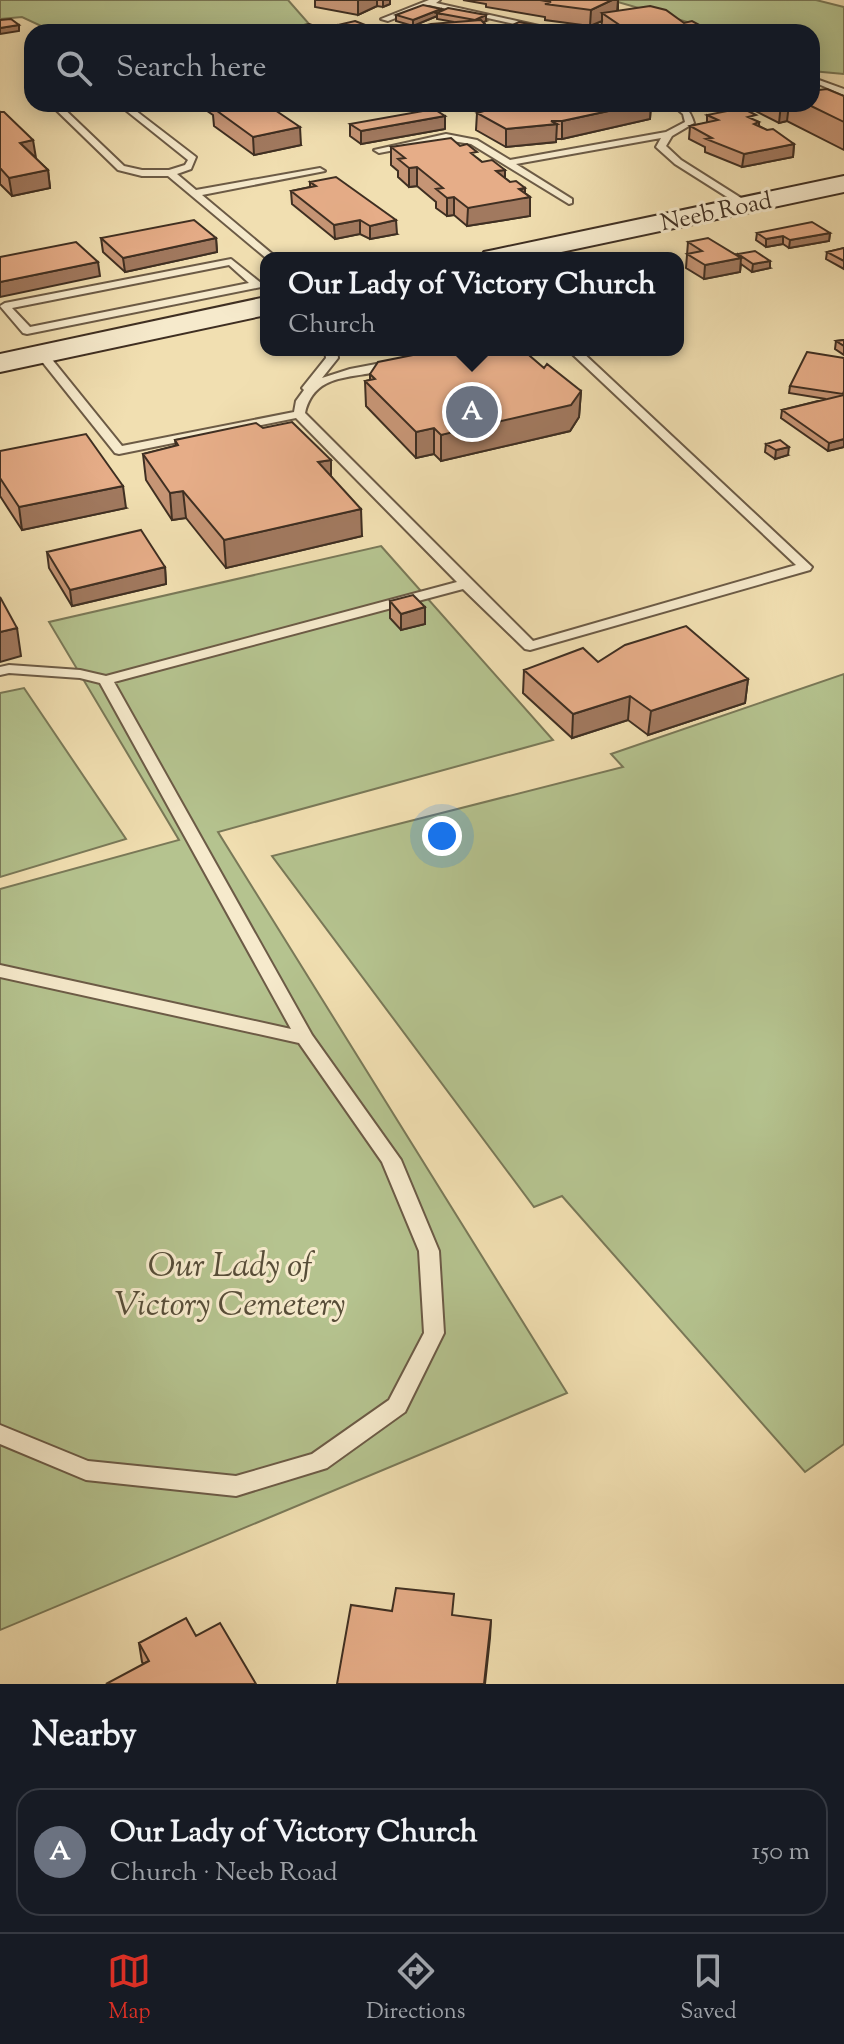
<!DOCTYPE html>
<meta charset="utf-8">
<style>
body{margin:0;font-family:"Sorts Mill Goudy",serif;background:#20242c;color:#f1f3f6}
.you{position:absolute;left:442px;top:836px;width:28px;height:28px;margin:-20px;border:6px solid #fff;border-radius:50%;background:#1a73e8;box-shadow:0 0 0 12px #1a73e833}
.badge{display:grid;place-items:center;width:52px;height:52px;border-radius:50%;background:#d93025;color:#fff;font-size:26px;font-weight:700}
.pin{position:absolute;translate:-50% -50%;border:4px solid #fff;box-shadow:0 2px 8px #0006}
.popup{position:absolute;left:260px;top:252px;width:424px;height:104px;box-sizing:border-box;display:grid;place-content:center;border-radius:16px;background:#171b24;filter:drop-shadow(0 2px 6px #0005);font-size:26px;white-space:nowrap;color:#9ea1a6}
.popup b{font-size:30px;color:#f1f3f6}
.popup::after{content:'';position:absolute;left:50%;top:100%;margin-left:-16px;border:16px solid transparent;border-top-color:#171b24}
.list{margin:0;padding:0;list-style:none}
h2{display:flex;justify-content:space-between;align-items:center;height:104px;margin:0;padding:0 32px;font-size:34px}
h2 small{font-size:26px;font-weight:400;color:#9ea1a6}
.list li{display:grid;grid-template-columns:52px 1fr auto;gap:24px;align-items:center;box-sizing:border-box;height:128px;margin:0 16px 16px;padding:0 16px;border:2px solid #363941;border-radius:24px}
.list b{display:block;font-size:30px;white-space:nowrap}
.list p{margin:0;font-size:26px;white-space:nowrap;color:#9ea1a6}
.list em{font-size:26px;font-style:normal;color:#9ea1a6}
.icon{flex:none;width:44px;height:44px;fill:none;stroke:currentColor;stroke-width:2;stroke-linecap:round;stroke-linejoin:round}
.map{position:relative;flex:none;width:844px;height:1684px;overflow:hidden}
.search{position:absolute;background:#171b24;box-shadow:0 4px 20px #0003;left:24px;right:24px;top:24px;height:88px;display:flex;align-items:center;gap:20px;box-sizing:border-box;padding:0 28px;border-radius:24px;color:#9ea1a6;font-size:30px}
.sheet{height:248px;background:#171b24}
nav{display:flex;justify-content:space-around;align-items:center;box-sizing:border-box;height:112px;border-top:2px solid #363941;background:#171b24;font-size:22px;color:#9ea1a6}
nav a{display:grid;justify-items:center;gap:4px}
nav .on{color:#d93025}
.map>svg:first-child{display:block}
.green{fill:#b5c38f;stroke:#7a7958;stroke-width:2}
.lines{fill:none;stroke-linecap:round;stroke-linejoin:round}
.lane-casing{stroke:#6c5b46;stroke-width:4}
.secondary-casing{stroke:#3f2f22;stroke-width:4}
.lane{fill:#f6eacc;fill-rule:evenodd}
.secondary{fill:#f6eacc;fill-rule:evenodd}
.wall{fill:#c69575;stroke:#3f2f22;stroke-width:2}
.shaded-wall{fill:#a1795f;stroke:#3f2f22;stroke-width:2}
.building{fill:#e6ad88;stroke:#3f2f22;stroke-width:2}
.labels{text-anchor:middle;stroke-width:6;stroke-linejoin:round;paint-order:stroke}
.far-street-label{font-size:24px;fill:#3f2f22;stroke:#f6eacc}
.near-park-label{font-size:34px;font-style:italic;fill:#574d38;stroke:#f6eacc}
</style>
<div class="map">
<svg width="844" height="1684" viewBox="0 0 844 1684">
<rect width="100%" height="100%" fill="#f1dfb1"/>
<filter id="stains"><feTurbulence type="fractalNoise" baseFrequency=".0025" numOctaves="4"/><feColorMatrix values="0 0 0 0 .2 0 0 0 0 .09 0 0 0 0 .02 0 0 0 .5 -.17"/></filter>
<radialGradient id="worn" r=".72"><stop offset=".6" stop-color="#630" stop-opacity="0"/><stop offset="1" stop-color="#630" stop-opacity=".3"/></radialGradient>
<!-- green -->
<path class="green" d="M0,0h288l22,25 -20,7h-236l-32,-15 -22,2z
M611,0h205l28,7v67l-32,-3v-39h-90z
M381,546l172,194 -335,92 349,561 -567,237v-741l179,-49 -130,-218z
M844,674v770l-39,28 -243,-276 -28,11 -262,-351 351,-89 -12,-13z
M24,688l102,151 -126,38v-184z"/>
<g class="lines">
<defs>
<path id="lane" d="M429,0h11l-4,3 130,29h-15l-122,-27 -41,16 -7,-2z
M816,79l28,10v6l-28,-12z
M50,104h9l65,62 18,4h27l16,-5 3,-5 -70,-56h9l69,53 -5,12 -14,5 19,16 124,-22 5,3 -123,24 75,63h-11l-98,-82h-26l-24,-6z
M671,104c14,0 19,6 23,19l-22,13 -6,10 15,14 68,43v4h-6l-68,-43 -19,-17 5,-9 -145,26 56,35v4l-3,1 -98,-60 -25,-4 -67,13 -5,-3 72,-16 31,6 33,20 156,-28 19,-10 -2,-8z
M231,259l30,24v4l-234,47 -4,-1 -23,-27 5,-3zM229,265l20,18 -219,44 -18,-19z
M325,350h12l1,8 -16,20 28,-9 42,-8 6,3c-31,19 -82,1 -93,49l228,228 263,-76 -228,-215h12l232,217 -2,3 -280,80 -5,-1 -62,-60 -349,93 198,353 89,125 38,91 5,82 -39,79 -78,56 -91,28 -150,-16 -86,-36v-19l88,36 148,15 76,-22 77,-54 35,-67 -5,-82 -37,-89 -83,-119 -299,-66v-12l291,64 -191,-346 -20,-5 -71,-5 -9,2v-8l9,-2 71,5 26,6 351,-94 -161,-164 -177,36 -4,-1 -79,-99 10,-2 76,94 172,-34 2,-11 8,-11 -2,-2 24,-30z"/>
<path id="secondary" d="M844,176v16l-311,66h-53l4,-6 10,-2z
M266,297v18l-266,57v-18z"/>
</defs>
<!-- lane casing -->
<use href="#lane" class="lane-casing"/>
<!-- secondary casing -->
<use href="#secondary" class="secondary-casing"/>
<!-- lane -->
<use href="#lane" class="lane"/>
<!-- secondary -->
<use href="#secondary" class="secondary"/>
</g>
<!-- wall -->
<path class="wall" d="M315,0h75v4l-7,3 -6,-1 -19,9 -43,-8z
M463,0h155v11l66,12 21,5 1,4h-101l-4,-3 1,-8 -12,5 -45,-6v-3l-59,-10v-3z
M441,11l45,10 -3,1 9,10h-82v-3l44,-7 -17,-3v-3l-24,10 -17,-5v-6z
M338,25l45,7h-42l-3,-1z
M508,27l52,5h-53z
M819,90l25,6v54l-57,-29 -8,2 -37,-19h70z
M197,104h69l35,41 -47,10 -40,-29 -1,-11z
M523,104h128l-1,15 -88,20h-6v3l-50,5 -30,-17 1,-17z
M0,112l35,46 13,12 2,18 -38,8 -12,-12z
M707,115l48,6 4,1v4l35,18 -1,13 -51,10 -37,-15v-5l-16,-8 1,-13 17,-3z
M350,124l95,5 -84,15 -11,-8z
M391,147l86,11 5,4 23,8v8l5,4 15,6v5l5,4v19l-63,10 -13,-11 -7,1 -11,-8v-6l-19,-16 -8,1 -11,-10v-6l-7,-6z
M310,182l87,52 -27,5 -10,-5 -25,5 -43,-35 -1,-13 19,-4z
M757,233h73l-1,8 -40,7 -6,-4 -17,3 -10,-7z
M101,238h115l1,14 -92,20 -22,-20z
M688,242l50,13v-1l32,14 -18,4 -11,-8 -1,8 -36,7 -18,-11z
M844,248v21l-18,-10 1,-7z
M844,340v15l-9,-6 1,-8z
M844,358v89l-16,4 -47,-33 1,-8 44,-11 -37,-6 1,-7z
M544,368l37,23 -2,26 -9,14 -129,30 -7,-7 -18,4 -50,-52 -1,-25 5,-1v-6z
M263,428l68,32v16l31,60 -136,32 -40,-50 -14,2 -26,-40 -3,-26 33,-8 -1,-6z
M766,444l22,11 -13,4 -10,-7z
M0,451l126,57 -104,22 -22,-34z
M47,552l118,15 1,17 -94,22 -23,-38z
M390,601l35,6v17l-24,6 -11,-12z
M598,662l150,17 -3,24 -97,32 -20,-15 -56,18 -49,-45 1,-23z
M196,1636l-53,28 -1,-2 -3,-19z"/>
<!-- shaded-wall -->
<path class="shaded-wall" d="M358,0h19v6l-19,9z
M383,0h7v4l-7,3z
M612,0h6l-1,13h-15v8l-12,5 1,-16z
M441,9v5l-4,-1v3l-24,10v-6z
M486,15v6l-11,5v-6z
M19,25v6l-19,3v-6z
M630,27v5h-6v-4z
M641,104h10l-1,15 -88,20v-18z
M781,104h8l-2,17 -8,2z
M445,116v13l-84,15v-13z
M557,124l-1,18 -50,5v-18z
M300,127l1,18 -47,10 -1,-18z
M33,140l3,18 -16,-15z
M794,144l-1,13 -51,10 2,-13z
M417,167v19l-8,1v-19z
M48,170l2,18 -38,8 -3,-18z
M505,170v18l-9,-17z
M525,188v10l5,-1v19l-63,10 1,-18z
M454,197v18l-7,1v-18z
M360,220v14l-25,5 -1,-14z
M396,220l1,14 -27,5v-13z
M830,233l-1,8 -40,7 1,-8z
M783,236v8l-17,3v-8z
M216,238l1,14 -92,20 -2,-14z
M741,258l-1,14 -36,7 1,-14z
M770,261v7l-18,4 1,-8z
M98,262l2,14 -100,21v-15z
M581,391l-2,26 -9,14 -129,30v-26z
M434,428v26l-18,4v-26z
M844,439v8l-16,4 1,-8z
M789,447l-1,8 -13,4 1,-9z
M331,460v26l-13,-24z
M123,486l3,22 -104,22 -3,-23z
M183,491l3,27 -14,2 -2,-27z
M361,509l1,27 -136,32 -2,-28z
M165,567l1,17 -94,22 -2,-16z
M425,607v17l-24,6v-16z
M17,628l4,28 -21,6v-30z
M748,679l-3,24 -97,32 3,-24z
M630,696l-2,24 -56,18 1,-24z
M491,1620l-1,18 -5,46h-1z"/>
<!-- building -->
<path class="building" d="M540,0h72l-21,10 -46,-6 6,-2z
M423,5l18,4 -28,11 -17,-5z
M650,6l16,4 18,13 8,-2 13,7 -7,1 8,3h-67l-9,-5 -6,1 -22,-15z
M448,8l38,7 -11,5 -38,-7z
M11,19l8,6 -19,3v-8z
M481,20l11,12h-79l-3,-3 21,-5z
M355,21l28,11h-27l-18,-7z
M519,22l41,8 -3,2h-26l-23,-5z
M309,24l23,8h-66z
M812,87l7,3 8,-1 17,7v26l-37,-18h5z
M221,104h45l34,23 -47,10 -40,-29 12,-1z
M508,104l8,1 7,-1h118l-79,17h-11l6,3 -51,5 -29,-16z
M742,108l14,7 -8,2 11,5 -5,2 13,6 6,-1 21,15 -50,10 -38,-15 6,-1 -22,-12 28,-6 -11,-5z
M434,109l11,7 -84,15 -11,-7z
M0,112h4l29,28 -13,3 28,27 -39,8 -9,-10z
M451,138l9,8 7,-2 10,8 -6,1 11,9 10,-2 13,10 -9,1 14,11 6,-1 9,7 -6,1 11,8 -62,11 -14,-11 -7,1 -11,-9 7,-1 -26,-21 -8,1 -11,-9 7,-1 -14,-11z
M336,177l60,43 -26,6 -10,-6 -26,5 -43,-34 25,-5 -6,-4z
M194,220l22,18 -93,20 -22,-20z
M812,222l18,11 -40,7 -7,-4 -17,3 -9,-6z
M708,238l33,20 -36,7 -18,-11 15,-3 -14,-9z
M76,242l22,20 -98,20v-25z
M844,248v13l-17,-9z
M755,251l15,10 -17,3 -15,-10z
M659,255l5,3h-27z
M844,340v6l-8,-5z
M438,350h85l21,18 3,-4 34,27 -10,14 -130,30 -7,-7 -18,4 -51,-51 10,-2 -5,-5 8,-12z
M807,352l37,6v33l-1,3 -53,-8z
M844,395v44l-15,4 -47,-33z
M292,422l39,38 -13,2 43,47 -137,31 -41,-49 -13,2 -27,-39 35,-9 -3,-5 81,-17 7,5z
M86,434l37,52 -104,21 -19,-29v-27z
M780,440l9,7 -13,3 -10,-6z
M141,530l24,37 -95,23 -23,-38z
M413,595l12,12 -24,7 -11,-13z
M0,597l17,31 -17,4z
M686,626l62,53 -97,32 -21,-15 -57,18 -49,-44 59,-22 15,14 27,-17z
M396,1588l58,6 -2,21 39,5 -7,64h-147l14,-79 41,6z
M186,1618l10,18 24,-13 36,61h-150l43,-23 -10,-18z"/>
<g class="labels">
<!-- far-street labels -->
<g class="far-street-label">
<text transform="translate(716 211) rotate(-12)" y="8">Neeb Road</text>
</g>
<!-- near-park labels -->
<g class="near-park-label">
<text x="230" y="1276">Our Lady of<tspan x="230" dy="39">Victory Cemetery</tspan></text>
</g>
</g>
<rect width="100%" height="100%" filter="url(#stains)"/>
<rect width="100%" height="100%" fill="url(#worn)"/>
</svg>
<div class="you"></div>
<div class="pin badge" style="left:472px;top:412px;background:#6b7280">A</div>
<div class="popup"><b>Our Lady of Victory Church</b>Church</div>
<div class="search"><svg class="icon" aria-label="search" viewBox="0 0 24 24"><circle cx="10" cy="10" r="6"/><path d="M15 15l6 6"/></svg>Search here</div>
</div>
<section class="sheet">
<h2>Nearby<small></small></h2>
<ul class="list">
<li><span class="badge" style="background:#6b7280">A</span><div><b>Our Lady of Victory Church</b><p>Church · Neeb Road</p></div><em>150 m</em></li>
</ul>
</section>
<nav>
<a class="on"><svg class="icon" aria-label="map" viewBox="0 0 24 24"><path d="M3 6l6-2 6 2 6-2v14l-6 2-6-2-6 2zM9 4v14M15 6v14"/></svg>Map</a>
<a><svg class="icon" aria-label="directions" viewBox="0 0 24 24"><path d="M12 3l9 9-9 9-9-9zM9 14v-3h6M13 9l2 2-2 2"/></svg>Directions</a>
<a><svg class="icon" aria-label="saved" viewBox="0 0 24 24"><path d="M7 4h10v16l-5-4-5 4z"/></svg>Saved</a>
</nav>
